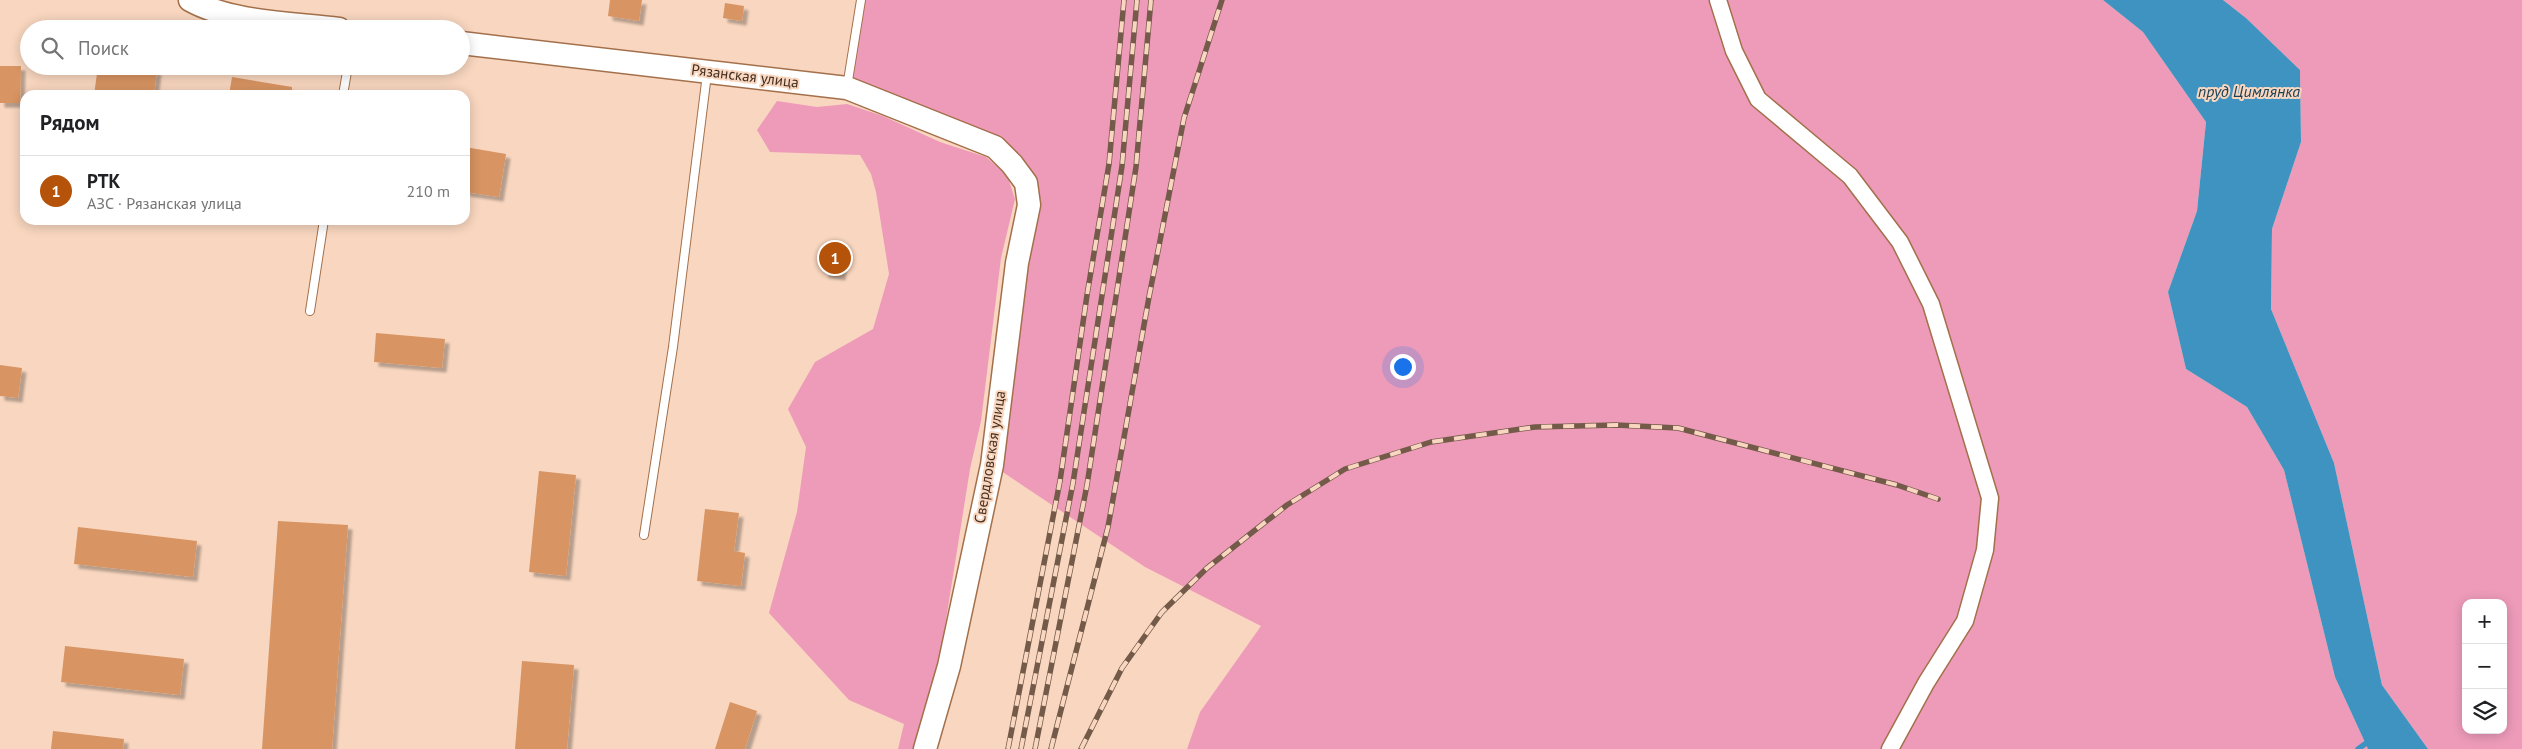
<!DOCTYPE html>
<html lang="ru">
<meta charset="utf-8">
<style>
body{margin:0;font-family:"PT Sans",sans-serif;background:#f6f6f6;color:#202124}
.controls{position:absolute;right:15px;bottom:15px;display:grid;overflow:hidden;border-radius:10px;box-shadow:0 2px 12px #0003}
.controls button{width:45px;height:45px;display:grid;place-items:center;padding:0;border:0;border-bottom:1px solid #e0e0e0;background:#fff;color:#202124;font:25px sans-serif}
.you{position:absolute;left:1402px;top:366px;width:18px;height:18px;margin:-12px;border:4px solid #fff;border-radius:50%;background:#1a73e8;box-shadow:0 0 0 8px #1a73e833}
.badge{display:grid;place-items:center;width:32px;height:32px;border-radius:50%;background:#b45309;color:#fff;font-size:16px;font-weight:700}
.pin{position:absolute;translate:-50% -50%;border:2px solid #fff;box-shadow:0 1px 5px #0006}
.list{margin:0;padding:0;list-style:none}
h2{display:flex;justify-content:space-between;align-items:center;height:65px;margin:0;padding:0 20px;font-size:21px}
h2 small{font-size:16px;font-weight:400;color:#757577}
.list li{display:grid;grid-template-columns:32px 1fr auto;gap:15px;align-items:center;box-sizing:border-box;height:70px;padding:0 20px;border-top:1px solid #e0e0e0}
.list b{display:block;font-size:19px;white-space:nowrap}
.list p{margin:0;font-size:16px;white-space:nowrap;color:#757577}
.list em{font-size:16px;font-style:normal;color:#757577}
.icon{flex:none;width:28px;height:28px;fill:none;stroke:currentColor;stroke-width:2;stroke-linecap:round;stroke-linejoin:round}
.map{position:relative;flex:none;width:2522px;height:749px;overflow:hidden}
.search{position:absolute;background:#fff;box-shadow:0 2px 12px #0003;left:20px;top:20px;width:450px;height:55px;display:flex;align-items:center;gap:12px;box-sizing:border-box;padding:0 18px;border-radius:28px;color:#757577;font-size:19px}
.panel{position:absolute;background:#fff;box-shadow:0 2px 12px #0003;left:20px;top:90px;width:450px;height:135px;border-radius:15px}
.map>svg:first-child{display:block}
.green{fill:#ee9bba;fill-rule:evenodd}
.water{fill:#3f93c1}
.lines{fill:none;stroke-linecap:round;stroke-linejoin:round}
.stream{stroke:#3f93c1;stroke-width:5.5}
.building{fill:#d89462;filter:url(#shadow)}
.lane-casing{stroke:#a3704b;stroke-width:10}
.street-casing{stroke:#a3704b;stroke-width:19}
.secondary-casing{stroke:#a3704b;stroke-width:25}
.lane{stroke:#fff;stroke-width:8}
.street{stroke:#fff;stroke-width:16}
.secondary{stroke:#fff;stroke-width:22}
.rail-casing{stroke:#735a49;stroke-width:5.5}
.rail{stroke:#f8d6bf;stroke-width:4;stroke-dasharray:11;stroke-linecap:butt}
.labels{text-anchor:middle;stroke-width:4;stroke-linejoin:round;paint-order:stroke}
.street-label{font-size:15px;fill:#442e1f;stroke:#f8d6bf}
.water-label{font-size:16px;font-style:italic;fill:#1c4054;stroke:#f8d6bf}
</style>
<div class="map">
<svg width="2522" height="749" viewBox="0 0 2522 749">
<defs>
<filter id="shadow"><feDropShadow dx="4.5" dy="4.5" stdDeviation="1" flood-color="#0004"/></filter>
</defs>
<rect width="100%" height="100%" fill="#f8d6bf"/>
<!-- green -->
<path class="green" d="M861,0h1242l40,32 63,90 -9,89 -29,81 18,77 61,38 37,63 51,207 33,72h-1181l13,-37 61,-86 -116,-59 -153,-102 37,-260 -17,-41 -165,-76z
M2223,0h299v749h-94l-46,-64 -48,-222 -63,-154 1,-80 29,-87 -1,-72 -54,-52zM2466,603h37v127h-37z
M777,101l40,6 30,-3 36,12 57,26 46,15 21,18 8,24 -14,59 -20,163 -11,48 -29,182 -9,40 -18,58h-16l6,-25 -55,-24 -80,-87 28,-101 9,-65 -18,-38 27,-47 58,-33 16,-55 -13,-82 -5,-18 -11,-19 -90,-3 -13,-22z"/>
<!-- water -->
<path class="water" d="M2103,0h120l23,18 54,52 1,72 -29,87 -1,80 63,154 48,222 46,64h-60l-33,-72 -51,-207 -37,-63 -61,-38 -18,-77 29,-81 9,-89 -63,-90z"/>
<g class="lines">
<!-- stream -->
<path class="stream" d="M2358,749l7,-5"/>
</g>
<!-- building -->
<path class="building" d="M610,0h32l-3,21 -31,-5z
M725,3l19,3 -2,15 -19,-3z
M0,66h21l-1,37h-20z
M98,66l59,4 -3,25h-60z
M232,77l60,10v8h-63z
M465,147l41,7 -7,43 -34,-5z
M828,241l17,2 -4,33 -17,-3z
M376,333l69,6 -3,29 -68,-6z
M0,365l22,3 -4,30 -18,-2z
M539,471l37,4 -10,101 -37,-4z
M705,509l34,4 -5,38 11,2 -4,33 -44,-5z
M278,521l70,4 -16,224h-70z
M78,527l119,14 -4,36 -119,-13z
M65,646l119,13 -4,36 -119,-13z
M522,661l52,4 -7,84h-52z
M730,702l27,9 -12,38h-30z
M53,731l71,8 -1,10h-72z"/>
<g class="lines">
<defs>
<path id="lane" d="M847,87l14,-87
M343,95l5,-29
M310,311l14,-91
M644,535l29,-188 34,-273"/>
<path id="street" d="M1718,0l16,51 24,48 92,77 50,66 31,62 59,194 -5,52 -20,71 -39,62 -36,66"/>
<path id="secondary" d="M190,0c41,23 103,23 149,29
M461,43l386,45 148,59 17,17 14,19 3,22 -12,58 -25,202 -43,201 -24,83"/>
</defs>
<!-- lane casing -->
<use href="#lane" class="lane-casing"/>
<!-- street casing -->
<use href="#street" class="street-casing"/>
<!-- secondary casing -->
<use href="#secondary" class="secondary-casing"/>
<!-- lane -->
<use href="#lane" class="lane"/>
<!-- street -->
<use href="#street" class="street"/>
<!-- secondary -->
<use href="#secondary" class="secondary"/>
<defs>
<path id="rail" d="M1008,749l52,-268 27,-186 22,-131 15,-164
M1021,749l52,-266 49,-317 15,-166
M1035,749l52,-264 49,-318 15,-167
M1051,749l57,-222 41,-230 35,-179 38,-118
M1081,749l41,-81 40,-56 45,-44 80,-63 58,-36 86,-27 104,-15 81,-2 62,3 219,57 41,14"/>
</defs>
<!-- rail casing -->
<use href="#rail" class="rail-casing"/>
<!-- rail -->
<use href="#rail" class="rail"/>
</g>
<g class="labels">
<!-- street labels -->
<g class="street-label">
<text transform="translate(745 76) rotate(7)" y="5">Рязанская улица</text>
<text transform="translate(990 457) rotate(-81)" y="5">Свердловская улица</text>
</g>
<!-- water labels -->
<g class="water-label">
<text x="2249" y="97">пруд Цимлянка</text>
</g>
</g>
</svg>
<div class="controls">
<button>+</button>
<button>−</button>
<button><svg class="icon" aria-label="layers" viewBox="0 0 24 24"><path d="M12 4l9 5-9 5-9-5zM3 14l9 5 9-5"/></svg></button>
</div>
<div class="you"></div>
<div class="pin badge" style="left:835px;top:258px">1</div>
<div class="search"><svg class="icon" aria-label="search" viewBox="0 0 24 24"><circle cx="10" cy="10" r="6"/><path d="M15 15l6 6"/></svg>Поиск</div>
<section class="panel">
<h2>Рядом<small></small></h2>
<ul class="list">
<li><span class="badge">1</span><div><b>РТК</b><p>АЗС · Рязанская улица</p></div><em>210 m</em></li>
</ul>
</section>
</div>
